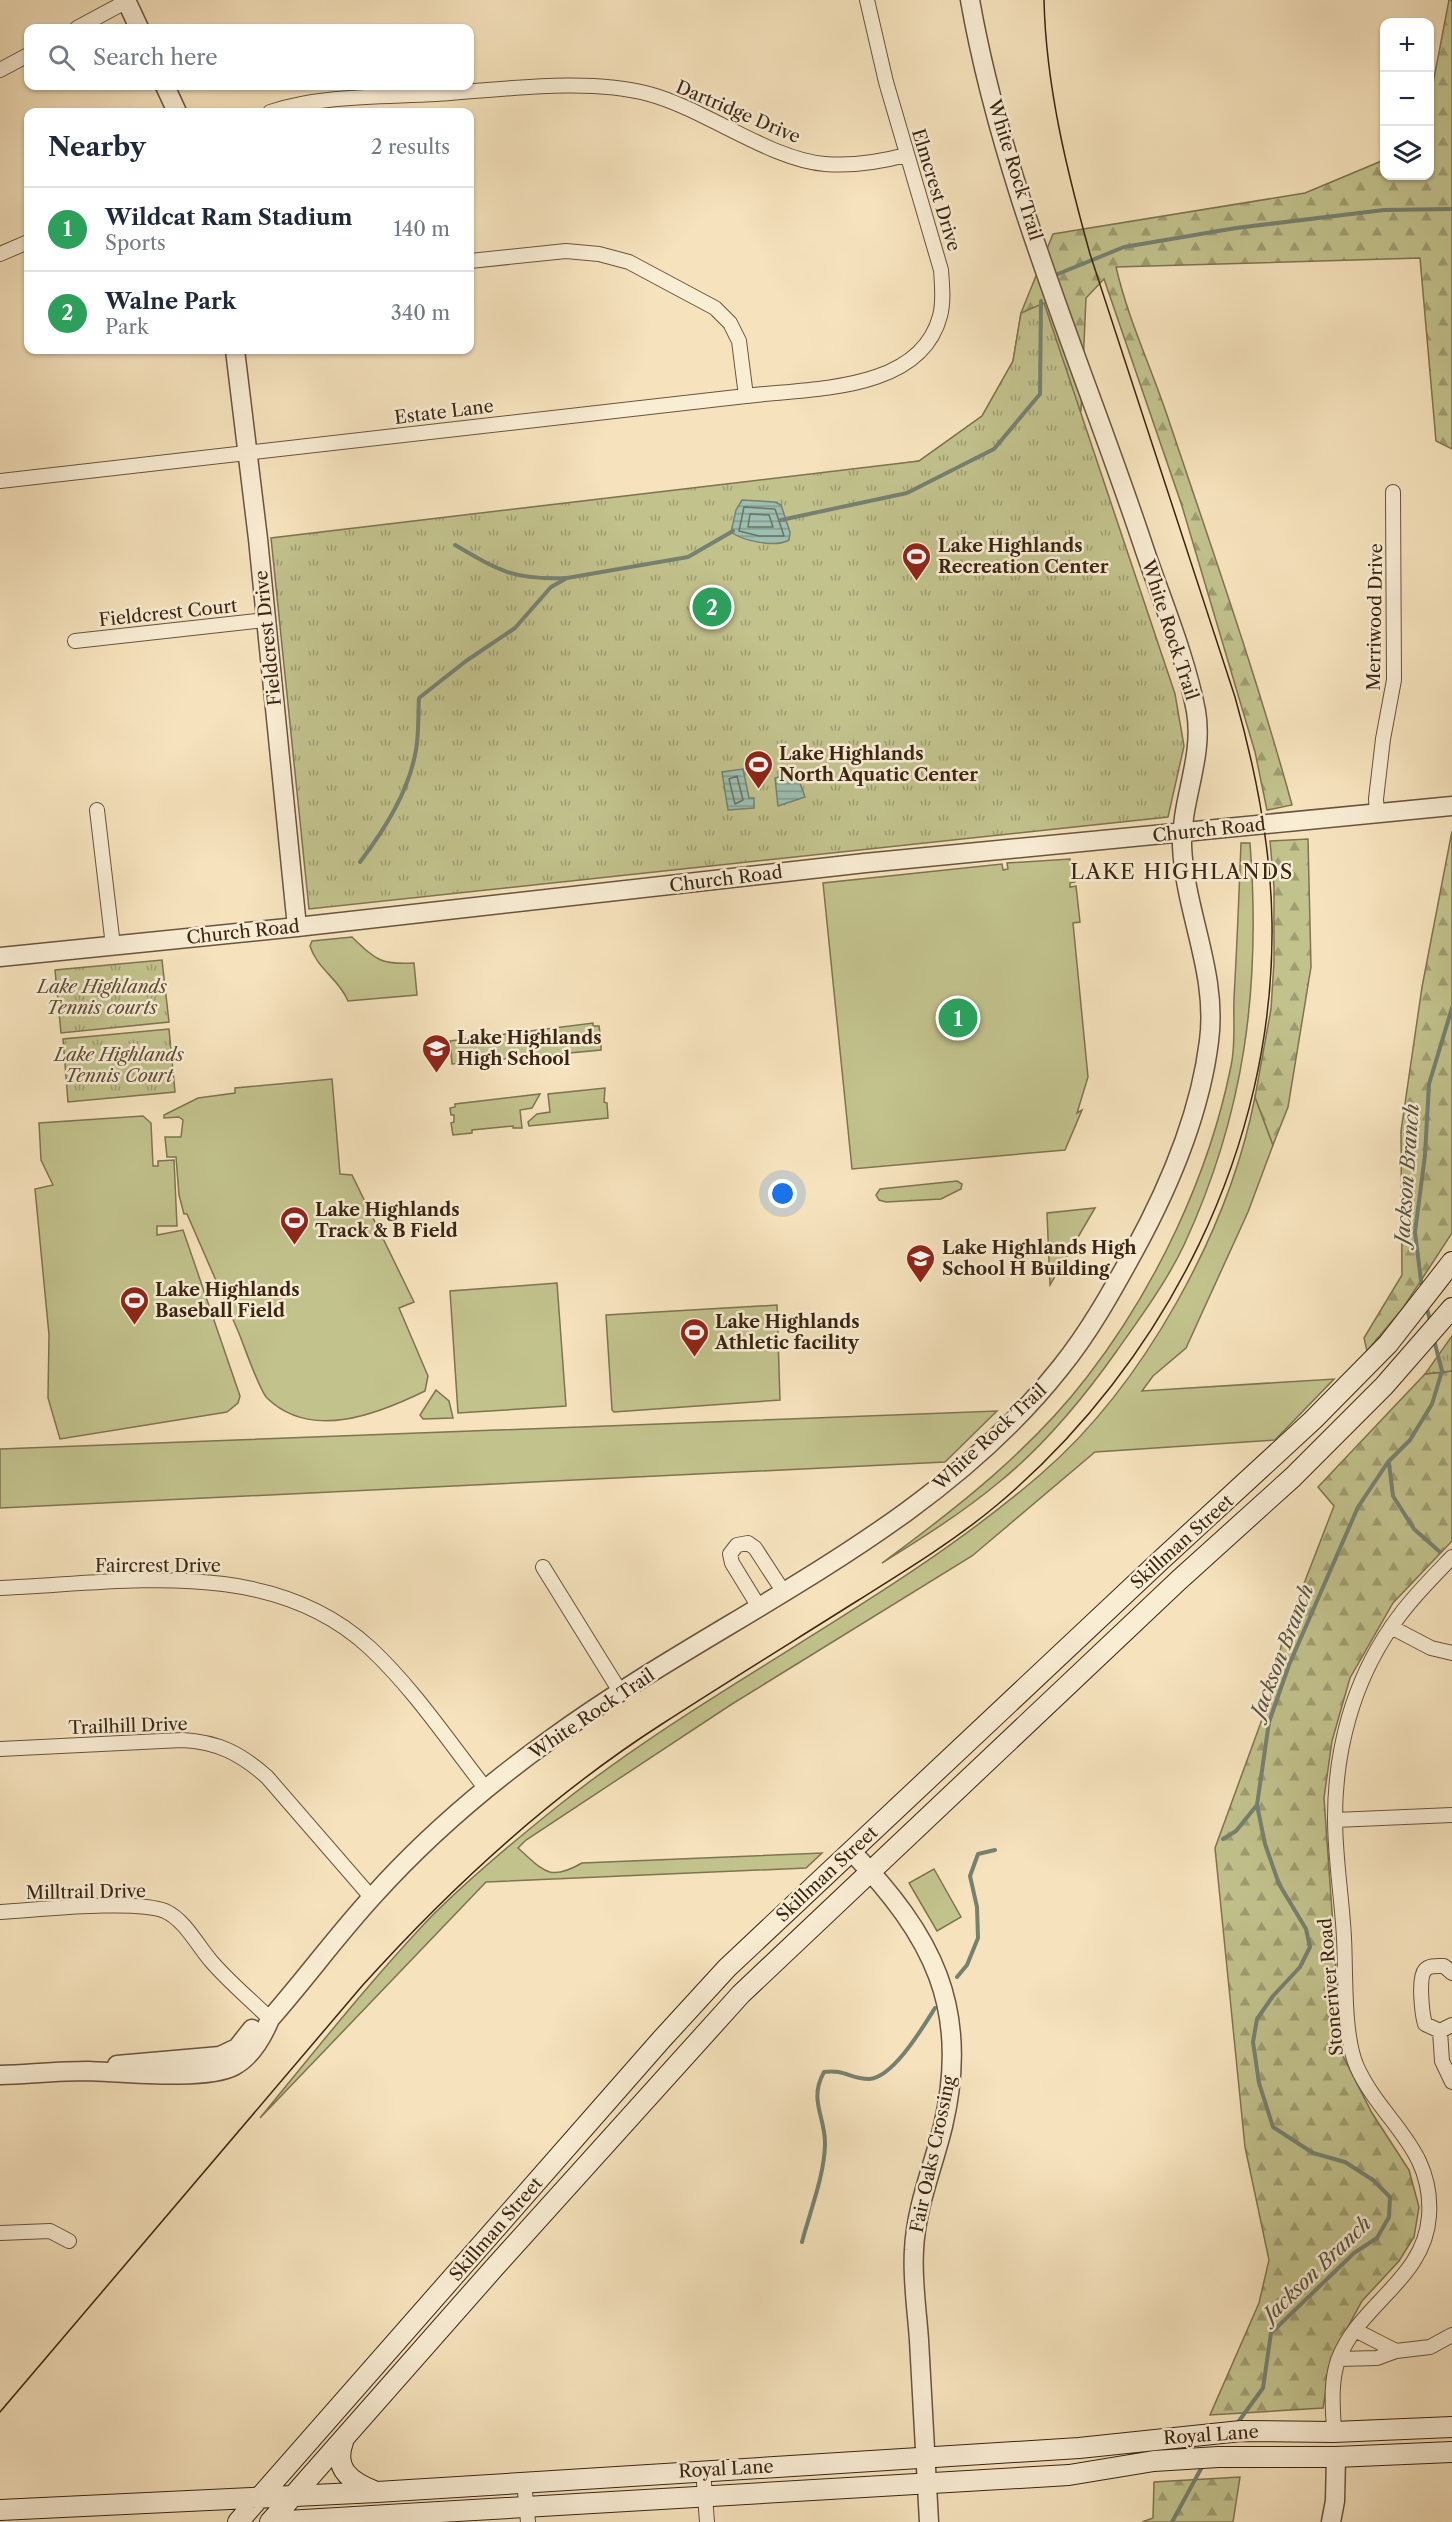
<!DOCTYPE html>
<meta charset="utf-8">
<style>
body{margin:0;font-family:"Libre Caslon Text",serif;background:#f6f6f7;color:#1f2937}
.controls{position:absolute;right:18px;top:18px;display:grid;overflow:hidden;border-radius:12px;box-shadow:0 2px 4px #0004}
.controls button{width:54px;height:54px;display:grid;place-items:center;padding:0;border:0;border-bottom:2px solid #e0e1e3;background:#fff;color:#1f2937;font:30px sans-serif}
.you{position:absolute;left:783px;top:1194px;width:21px;height:21px;margin:-15px;border:4px solid #fff;border-radius:50%;background:#1a73e8;box-shadow:0 0 0 9px #1a73e833}
.badge{display:grid;place-items:center;width:39px;height:39px;border-radius:50%;background:#8f2418;color:#fff;font-size:20px;font-weight:700}
.pin{position:absolute;translate:-50% -50%;border:3px solid #fff;box-shadow:0 2px 6px #0006}
.list{margin:0;padding:0;list-style:none}
h2{display:flex;justify-content:space-between;align-items:center;height:78px;margin:0;padding:0 24px;font-size:26px}
h2 small{font-size:20px;font-weight:400;color:#747a83}
.list li{display:grid;grid-template-columns:39px 1fr auto;gap:18px;align-items:center;box-sizing:border-box;height:84px;padding:0 24px;border-top:2px solid #e0e1e3}
.list b{display:block;font-size:22px;white-space:nowrap}
.list p{margin:0;font-size:20px;white-space:nowrap;color:#747a83}
.list em{font-size:20px;font-style:normal;color:#747a83}
.icon{flex:none;width:33px;height:33px;fill:none;stroke:currentColor;stroke-width:2;stroke-linecap:round;stroke-linejoin:round}
.map{position:relative;flex:none;width:1452px;height:2522px;overflow:hidden}
.search{position:absolute;background:#fff;box-shadow:0 2px 4px #0004;left:24px;top:24px;width:450px;height:66px;display:flex;align-items:center;gap:15px;box-sizing:border-box;padding:0 21px;border-radius:12px;color:#747a83;font-size:22px}
.panel{position:absolute;background:#fff;box-shadow:0 2px 4px #0004;left:24px;top:108px;width:450px;height:246px;border-radius:12px}
.map>svg:first-child{display:block}
.green{fill:#c2c28d;stroke:#7e7450;stroke-width:1.5}
.forest{fill:url(#forest-firs);stroke:#7e7450;stroke-width:1.5}
.park{fill:url(#park-tufts);stroke:#7e7450;stroke-width:1.5}
.water{fill:url(#water-rules);stroke:#758171;stroke-width:1.5}
.lines{fill:none;stroke-linecap:round;stroke-linejoin:round}
.shore{stroke:#6c7262;stroke-width:1.5}
.stream{stroke:#758171;stroke-width:4}
.minor-casing{stroke:#69543e;stroke-width:16}
.tertiary-casing{stroke:#69543e;stroke-width:21}
.secondary-casing{stroke:#3a2513;stroke-width:22}
.minor{stroke:#f9edd4;stroke-width:14}
.tertiary{stroke:#f9edd4;stroke-width:18}
.secondary{stroke:#f9edd4;stroke-width:20}
.tram{stroke:#3a2513;stroke-width:1.5}
.labels{text-anchor:middle;stroke-width:5;stroke-linejoin:round;paint-order:stroke}
.street-label{font-size:18px;fill:#3a2513;stroke:#f9edd4}
.poi-label{font-size:18px;font-weight:bold;fill:#3a2513;stroke:#f9edd4;text-anchor:start}
.park-label{font-size:18px;font-style:italic;fill:#5c4c32;stroke:#f9edd4}
.water-label{font-size:20px;font-style:italic;fill:#585342;stroke:#f9edd4}
.quarter-label{font-size:21px;letter-spacing:1.5px;fill:#3a2513;stroke:#f9edd4}
</style>
<div class="map">
<svg width="1452" height="2522" viewBox="0 0 1452 2522">
<defs>
<pattern id="forest-firs" width="22" height="20" patternUnits="userSpaceOnUse" patternTransform="scale(1.5)"><rect width="22" height="20" fill="#c2c28d"/><path d="M5 1l3.5 6h-7zM16 11l3.5 6h-7z" fill="#9f9d72"/></pattern>
<pattern id="park-tufts" width="24" height="20" patternUnits="userSpaceOnUse" patternTransform="scale(1.5)"><rect width="24" height="20" fill="#c2c28d"/><path d="M3 7l-1-3M5 7V3M7 7l1-3M15 17l-1-3M17 17v-4M19 17l1-3" fill="none" stroke="#9f9d72"/></pattern>
<pattern id="water-rules" width="6" height="5" patternUnits="userSpaceOnUse" patternTransform="scale(1.5)"><rect width="6" height="5" fill="#9dbeb0"/><path d="M0 2.5h6" fill="none" stroke="#819a8e"/></pattern>
</defs>
<rect width="100%" height="100%" fill="#f6e3bd"/>
<filter id="stains"><feTurbulence type="fractalNoise" baseFrequency=".00333" numOctaves="4"/><feColorMatrix values="0 0 0 0 .2 0 0 0 0 .09 0 0 0 0 .02 0 0 0 .5 -.17"/></filter>
<radialGradient id="worn" r=".72"><stop offset=".6" stop-color="#630" stop-opacity="0"/><stop offset="1" stop-color="#630" stop-opacity=".3"/></radialGradient>
<!-- green -->
<path class="green" d="M1241,843h9c11,144 -5,270 -66,402 -18,38 -44,73 -68,107 -34,48 -72,94 -118,131 -36,30 -76,55 -116,80 74,-54 149,-113 205,-186 68,-88 122,-201 144,-311 5,-22 2,-46 3,-68 3,-52 5,-103 7,-155z
M1070,859v4h4l1,19 -5,1v4l6,-1 4,36 -7,1 15,154 -11,36 5,-3 -17,40 -213,19 -29,-286 179,-19 1,6 5,-1 -1,-6z
M352,937c24,23 29,28 62,26l3,32 -69,6c-8,-21 -31,-32 -38,-55l2,-5z
M593,1023v3h6l1,7 -4,1 1,6 4,1v9l-149,14 -2,-23z
M332,1079l8,95 12,1 62,127 -15,6 29,68 -3,15c-47,23 -114,50 -158,7 -8,-8 -23,-53 -29,-67 -17,-39 -34,-78 -51,-117h-3l-5,-19 -3,-38h-9l-2,-20h16l2,-17 -4,-3 -15,1v-3l34,-17 37,-5v-5z
M605,1088l-1,14 3,1 1,15 -79,8 -1,-4 9,-8 13,-2 -2,-18z
M540,1094l-8,14 -12,2 2,18h-9v-2l-41,4v3l-19,2 -2,-12 3,-1v-7h-3l-1,-7 5,-1v-3z
M1255,1097l18,48 -25,67 -62,136 -33,28 -11,15 192,-12 -59,61 -180,12 -123,104 -240,148 -206,136 -8,8c26,23 31,34 64,15l240,-10 -16,15 -320,14 -226,236c54,-66 107,-133 166,-196 40,-41 87,-80 132,-116 153,-122 335,-204 483,-332 103,-89 188,-244 214,-377z
M143,1116l8,7 2,43h5v-5l16,-1 3,66h-20v9l26,-5 57,166 -2,7 -11,9 -167,27 -12,-41 1,-63 -14,-146 18,-4 -12,-25 -2,-37z
M957,1181l5,3 -1,5 -20,10 -55,3 -7,-2 -3,-5 4,-6z
M1095,1208l-45,77 -3,-72z
M557,1283l9,123 -108,7 -8,-122z
M777,1305l3,95 -166,12 -2,-2 -6,-95z
M436,1390l13,11 4,17 -30,1 -3,-4z
M997,1411l-52,51 -945,46v-59z
M934,1869l27,48 -24,14 -28,-48z"/>
<!-- forest -->
<path class="forest" d="M1449,0h3v449l-16,-8 -16,-183 -304,9c12,52 35,100 52,151 43,128 88,256 124,387l-25,5 -12,-58 -73,-246 -78,-227 -18,19 -5,113 -739,440 362,-356 215,-34 63,-45 31,-55 8,-48 32,-79 252,-41 79,-33v16h46v-77z
M1452,831v402l-49,75 -36,43 -3,-13 38,-63 -1,-144 21,-144z
M1308,839l3,128 -23,140 -15,38 -18,-48 16,-88 3,-47v-75l-4,-46z
M1452,1371v170l-59,62 -43,75 -18,63 -8,57 18,256 30,59 37,57 10,37 -5,30 -15,24 -37,40 -31,57 -8,50 -113,7 49,-112 10,-43 -24,-113 -30,-299 53,-145 15,-65 51,-132 -16,-19 107,-113z
M1240,2477l-7,45h-91l11,-4 1,-36z"/>
<!-- park -->
<path class="park" d="M1044,303l131,391 9,52 -16,71 -859,92 -38,-371 648,-77 63,-45 31,-55 8,-48z
M162,960l7,62 -108,11 -6,-63z
M169,1029l6,63 -107,10 -5,-63z
M1452,1336v35l-27,3z"/>
<!-- water -->
<path class="water" d="M742,500l33,2 6,3 9,27 -1,8c-13,8 -46,1 -58,-8l5,-22z
M743,769l6,29h5v10l-26,2 -6,-38z
M796,772l9,25 -27,9 -3,-28z"/>
<g class="lines">
<!-- shore -->
<path class="shore" d="M744,507l31,2 9,27h-25l-20,-5z
M750,514l19,1 4,12h-25z
M737,776l6,24 -8,4 -6,-25z"/>
<!-- stream -->
<path class="stream" d="M1053,276l71,-29 112,-19 148,-18 68,-1
M781,520l126,-27 87,-44 46,-55 1,-93
M455,545c44,26 59,35 111,33
M360,862c25,-33 49,-71 56,-112 3,-17 2,-35 3,-52l47,-37 49,-33 36,-41 16,-9 121,-21 45,-26
M1422,1289l-7,-57 10,-77 4,-71 23,-76
M1426,1305l5,19
M1389,1463l4,33 21,33 26,23
M1223,1839l13,-8 21,-26
M957,1977l10,-12 11,-27 -1,-31 -7,-31 8,-22 17,-4
M802,2242c8,-31 22,-65 23,-97 1,-28 -17,-44 -1,-73 21,-3 26,7 45,7 24,-1 54,-52 66,-71
M1236,2425l27,-37 8,-55 83,-80 23,-15 12,-21 1,-20 -17,-17 -28,-18 -32,-9 -40,-26 -14,-44 -6,-41 4,-23 16,-23 27,-29 10,-20 -4,-18 -27,-45 -14,-40 -8,-39 12,-83 20,-57 69,-158 30,-45 22,-22 22,-36 10,-33 -8,-31
M1172,2522l31,-57"/>
<defs>
<path id="minor" d="M77,28l52,-28
M0,70l28,-15
M270,112c52,-17 111,-15 166,-18 64,-4 151,-17 213,0 56,15 122,66 176,70 27,2 55,-2 81,-9
M0,254l28,-12
M470,261l96,-10 33,3 30,8 86,46 15,15 9,18 7,55
M0,481l746,-85c63,-8 174,-3 194,-80 4,-15 2,-31 1,-46l-55,-188 -19,-82
M75,641l190,-21
M97,810l16,136
M1377,813l-1,-14 7,-60 11,-59 -1,-188
M543,1567l78,126
M0,1588c124,-5 270,-33 370,60 44,41 79,94 116,141
M759,1607l-27,-44 -2,-9 7,-9 11,-2 7,5 28,43
M1391,1627l40,21 21,5
M0,1749l182,-9c36,2 58,13 85,37l104,120
M1335,1820l117,-5
M0,1912c37,-2 135,-13 165,-1 20,9 32,34 46,50 18,21 40,39 59,58
M1452,1973l-8,-7c-6,0 -15,-1 -19,4 -7,8 -3,44 0,54l15,7 12,-6
M1440,2031l2,30 10,21
M0,2233l50,-2 19,10
M1355,2330l41,21
M1339,2359l38,-1 19,-7 34,-4 22,-12
M1334,2432c-1,-24 -4,-48 4,-72 21,-56 87,-81 91,-144 5,-68 -47,-94 -72,-149 -14,-31 -11,-93 -13,-129 -2,-40 -9,-80 -9,-120 0,-68 18,-136 57,-192 17,-25 39,-47 60,-69
M703,2470l4,52
M524,2482l4,40"/>
<path id="tertiary" d="M126,0l13,28
M165,86l12,26
M235,350l23,189 39,388
M0,957l297,-30 568,-64 587,-57
M852,1852c80,83 119,156 91,274 -10,42 -27,80 -29,124 -2,29 3,61 5,90 3,61 7,121 10,182
M117,2065l103,-9 17,-8 15,-19
M0,2075c29,-1 59,-4 88,-4 33,1 119,10 146,-5 18,-10 29,-30 36,-47 36,-41 68,-85 104,-124 53,-59 113,-110 177,-156 169,-123 378,-204 510,-372 29,-36 51,-76 73,-116 35,-64 66,-136 75,-210 9,-68 -24,-128 -27,-195 -1,-47 22,-88 14,-135 -11,-57 -35,-112 -53,-166 -60,-180 -140,-358 -173,-545
M1331,2522l4,-21 1,-44"/>
<path id="secondary" d="M343,2442c-10,27 8,40 31,49
M0,2510l377,-18 702,-44 162,-17 93,1 118,-5
M238,2522l423,-482 66,-72 434,-408 152,-140 75,-76 64,-82
M270,2522l223,-253 248,-275 438,-414 114,-103 91,-91 68,-78
M270,2522l799,-47 85,-14 64,-4h118l116,-5"/>
</defs>
<!-- minor casing -->
<use href="#minor" class="minor-casing"/>
<!-- tertiary casing -->
<use href="#tertiary" class="tertiary-casing"/>
<!-- secondary casing -->
<use href="#secondary" class="secondary-casing"/>
<!-- minor -->
<use href="#minor" class="minor"/>
<!-- tertiary -->
<use href="#tertiary" class="tertiary"/>
<!-- secondary -->
<use href="#secondary" class="secondary"/>
<!-- tram -->
<path class="tram" d="M0,2412l362,-426c89,-99 188,-190 300,-262 65,-42 130,-82 195,-123 48,-30 97,-60 140,-96 169,-142 278,-359 275,-582 -1,-78 -16,-152 -37,-226l-145,-443c-23,-83 -44,-167 -46,-254"/>
</g>
<!-- icons -->
<defs>
<symbol id="stadium-pin" viewBox="-11 -11 22 30"><path d="M0 17L-7.5 6A9.5 9.5 0 1 1 7.5 6Z" fill="#8f2418" stroke="#f9edd4"/><path d="M0-5a6.5 5 0 1 0 0 10a6.5 5 0 1 0 0-10ZM-3.5-1.8h7v3.6h-7Z" fill="#fff"/></symbol>
<symbol id="school-pin" viewBox="-11 -11 22 30"><path d="M0 17L-7.5 6A9.5 9.5 0 1 1 7.5 6Z" fill="#8f2418" stroke="#f9edd4"/><path d="M0-5L7-2L0 1L-7-2ZM-4 1L0 2.5L4 1V4Q0 6-4 4Z" fill="#fff"/></symbol>
</defs>
<g fill-rule="evenodd">
<use href="#stadium-pin" x="900" y="540" width="33" height="45"/>
<use href="#stadium-pin" x="742" y="748" width="33" height="45"/>
<use href="#school-pin" x="420" y="1032" width="33" height="45"/>
<use href="#stadium-pin" x="278" y="1204" width="33" height="45"/>
<use href="#school-pin" x="904" y="1242" width="33" height="45"/>
<use href="#stadium-pin" x="118" y="1284" width="33" height="45"/>
<use href="#stadium-pin" x="678" y="1316" width="33" height="45"/>
</g>
<g class="labels">
<!-- street labels -->
<g class="street-label">
<text transform="translate(738 112) rotate(23)" y="6">Dartridge Drive</text>
<text transform="translate(1015 170) rotate(73)" y="6">White Rock Trail</text>
<text transform="translate(936 190) rotate(73)" y="6">Elmcrest Drive</text>
<text transform="translate(444 412) rotate(-7)" y="6">Estate Lane</text>
<text transform="translate(168 613) rotate(-6)" y="6">Fieldcrest Court</text>
<text transform="translate(1375 617) rotate(-89)" y="6">Merriwood Drive</text>
<text transform="translate(1170 630) rotate(72)" y="6">White Rock Trail</text>
<text transform="translate(268 638) rotate(-96)" y="6">Fieldcrest Drive</text>
<text transform="translate(1209 830) rotate(-6)" y="6">Church Road</text>
<text transform="translate(726 879) rotate(-7)" y="6">Church Road</text>
<text transform="translate(243 932) rotate(-6)" y="6">Church Road</text>
<text transform="translate(990 1437) rotate(-43)" y="6">White Rock Trail</text>
<text transform="translate(1182 1542) rotate(-42)" y="6">Skillman Street</text>
<text x="158" y="1572">Faircrest Drive</text>
<text transform="translate(592 1714) rotate(-34)" y="6">White Rock Trail</text>
<text transform="translate(128 1726) rotate(-2)" y="6">Trailhill Drive</text>
<text transform="translate(827 1874) rotate(-43)" y="6">Skillman Street</text>
<text transform="translate(86 1892) rotate(-1)" y="6">Milltrail Drive</text>
<text transform="translate(1331 1987) rotate(-95)" y="6">Stoneriver Road</text>
<text transform="translate(933 2154) rotate(-78)" y="6">Fair Oaks Crossing</text>
<text transform="translate(496 2229) rotate(-49)" y="6">Skillman Street</text>
<text transform="translate(1211 2435) rotate(-4)" y="6">Royal Lane</text>
<text transform="translate(726 2469) rotate(-3)" y="6">Royal Lane</text>
</g>
<!-- poi labels -->
<g class="poi-label">
<text x="938" y="552">Lake Highlands<tspan x="938" dy="21">Recreation Center</tspan></text>
<text x="779" y="760">Lake Highlands<tspan x="779" dy="21">North Aquatic Center</tspan></text>
<text x="457" y="1044">Lake Highlands<tspan x="457" dy="21">High School</tspan></text>
<text x="315" y="1216">Lake Highlands<tspan x="315" dy="21">Track &amp; B Field</tspan></text>
<text x="942" y="1254">Lake Highlands High<tspan x="942" dy="21">School H Building</tspan></text>
<text x="155" y="1296">Lake Highlands<tspan x="155" dy="21">Baseball Field</tspan></text>
<text x="715" y="1328">Lake Highlands<tspan x="715" dy="21">Athletic facility</tspan></text>
</g>
<!-- park labels -->
<g class="park-label">
<text x="102" y="993">Lake Highlands<tspan x="102" dy="21">Tennis courts</tspan></text>
<text x="119" y="1061">Lake Highlands<tspan x="119" dy="21">Tennis Court</tspan></text>
</g>
<!-- water labels -->
<g class="water-label">
<text transform="translate(1407 1174) rotate(-86)" y="7">Jackson Branch</text>
<text transform="translate(1282 1651) rotate(-69)" y="7">Jackson Branch</text>
<text transform="translate(1317 2269) rotate(-44)" y="7">Jackson Branch</text>
</g>
<!-- quarter labels -->
<g class="quarter-label">
<text x="1182" y="879">LAKE HIGHLANDS</text>
</g>
</g>
<rect width="100%" height="100%" filter="url(#stains)"/>
<rect width="100%" height="100%" fill="url(#worn)"/>
</svg>
<div class="controls">
<button>+</button>
<button>−</button>
<button><svg class="icon" aria-label="layers" viewBox="0 0 24 24"><path d="M12 4l9 5-9 5-9-5zM3 14l9 5 9-5"/></svg></button>
</div>
<div class="you"></div>
<div class="pin badge" style="left:958px;top:1018px;background:#2e9e5b">1</div>
<div class="pin badge" style="left:712px;top:607px;background:#2e9e5b">2</div>
<div class="search"><svg class="icon" aria-label="search" viewBox="0 0 24 24"><circle cx="10" cy="10" r="6"/><path d="M15 15l6 6"/></svg>Search here</div>
<section class="panel">
<h2>Nearby<small>2 results</small></h2>
<ul class="list">
<li><span class="badge" style="background:#2e9e5b">1</span><div><b>Wildcat Ram Stadium</b><p>Sports</p></div><em>140 m</em></li>
<li><span class="badge" style="background:#2e9e5b">2</span><div><b>Walne Park</b><p>Park</p></div><em>340 m</em></li>
</ul>
</section>
</div>
